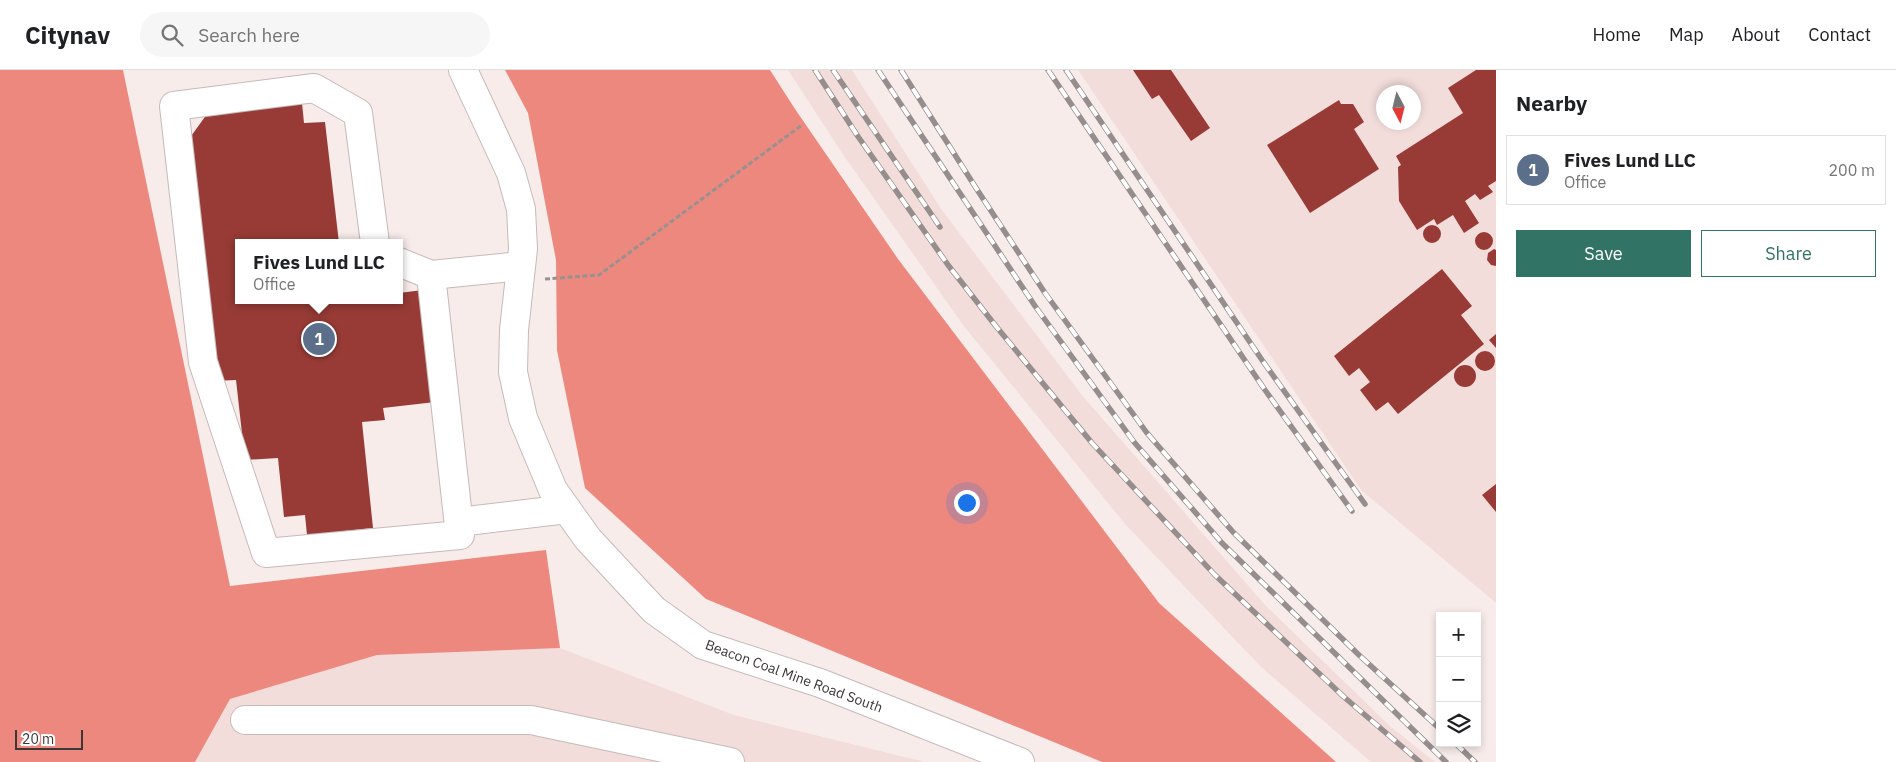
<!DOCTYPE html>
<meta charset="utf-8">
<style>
body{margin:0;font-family:"IBM Plex Sans",sans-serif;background:#f6f6f6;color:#202124}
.controls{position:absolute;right:15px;bottom:15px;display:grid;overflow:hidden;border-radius:0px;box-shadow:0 2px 8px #0003}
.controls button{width:45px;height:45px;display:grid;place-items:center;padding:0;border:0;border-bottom:1px solid #e0e0e0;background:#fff;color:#202124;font:25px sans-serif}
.compass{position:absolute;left:1376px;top:15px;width:45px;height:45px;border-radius:50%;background:#fff;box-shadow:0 2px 8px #0003;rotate:173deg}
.scale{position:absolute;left:15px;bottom:12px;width:68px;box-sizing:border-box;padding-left:5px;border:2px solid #3b3736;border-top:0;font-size:14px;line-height:18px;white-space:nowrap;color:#3b3736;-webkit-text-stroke:4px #fff;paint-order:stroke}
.you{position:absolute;left:966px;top:432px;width:18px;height:18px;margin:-12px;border:4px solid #fff;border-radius:50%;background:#1a73e8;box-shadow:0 0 0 8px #1a73e833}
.badge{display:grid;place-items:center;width:32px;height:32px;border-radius:50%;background:#317364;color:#fff;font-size:16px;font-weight:700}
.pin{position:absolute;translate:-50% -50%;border:2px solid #fff;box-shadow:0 1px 5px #0006}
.popup{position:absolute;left:235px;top:169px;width:168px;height:65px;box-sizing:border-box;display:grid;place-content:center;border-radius:0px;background:#fff;filter:drop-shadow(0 1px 4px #0005);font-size:16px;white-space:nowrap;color:#757577}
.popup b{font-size:19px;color:#202124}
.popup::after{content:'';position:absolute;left:50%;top:100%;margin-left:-10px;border:10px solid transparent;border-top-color:#fff}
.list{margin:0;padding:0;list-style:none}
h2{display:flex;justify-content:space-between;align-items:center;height:65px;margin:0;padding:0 20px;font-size:21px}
h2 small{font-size:16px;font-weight:400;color:#757577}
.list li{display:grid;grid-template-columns:32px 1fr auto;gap:15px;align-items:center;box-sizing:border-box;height:70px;margin:0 10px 10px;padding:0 10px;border:1px solid #e0e0e0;border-radius:0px}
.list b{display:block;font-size:19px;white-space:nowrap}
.list p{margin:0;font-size:16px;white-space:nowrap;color:#757577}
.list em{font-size:16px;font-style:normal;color:#757577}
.actions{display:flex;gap:10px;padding:15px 20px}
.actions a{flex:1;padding:11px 0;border:1px solid #317364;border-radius:0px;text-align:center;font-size:18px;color:#317364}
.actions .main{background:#317364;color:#fff}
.icon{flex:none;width:28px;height:28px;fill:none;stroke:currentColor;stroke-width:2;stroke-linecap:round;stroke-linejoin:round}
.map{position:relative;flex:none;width:1496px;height:692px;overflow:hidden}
header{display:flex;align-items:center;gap:30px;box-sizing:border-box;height:70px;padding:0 25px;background:#fff;border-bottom:1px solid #e0e0e0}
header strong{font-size:24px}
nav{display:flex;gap:28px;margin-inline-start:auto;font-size:18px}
.search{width:350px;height:45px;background:#f6f6f6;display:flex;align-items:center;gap:12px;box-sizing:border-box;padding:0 18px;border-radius:28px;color:#757577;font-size:19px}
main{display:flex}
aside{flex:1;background:#fff}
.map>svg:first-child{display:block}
.built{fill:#f2dddb;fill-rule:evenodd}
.forest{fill:#ed887f}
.building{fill:#983b36}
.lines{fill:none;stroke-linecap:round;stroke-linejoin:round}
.minor-casing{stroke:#c6bab9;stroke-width:30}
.path{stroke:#98918f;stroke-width:3;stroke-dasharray:5 2.5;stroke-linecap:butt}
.minor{stroke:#fff;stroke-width:28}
.rail-casing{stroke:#968e8d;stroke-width:5.5}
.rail{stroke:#fff;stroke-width:4;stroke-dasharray:11;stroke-linecap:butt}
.labels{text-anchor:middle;stroke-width:5;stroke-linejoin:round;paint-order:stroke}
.street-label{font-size:14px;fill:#3b3736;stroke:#fff}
</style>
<header>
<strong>Citynav</strong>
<div class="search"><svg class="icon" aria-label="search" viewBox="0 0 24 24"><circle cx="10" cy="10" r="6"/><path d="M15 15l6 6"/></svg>Search here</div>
<nav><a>Home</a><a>Map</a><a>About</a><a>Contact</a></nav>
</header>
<main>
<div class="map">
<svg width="1496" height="692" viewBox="0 0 1496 692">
<rect width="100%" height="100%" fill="#f8ecea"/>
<!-- built -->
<path class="built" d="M788,0h64l90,140 139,184 185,212 125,121 44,35h-64l-110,-95 -136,-143 -162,-199 -121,-172z
M1078,0h418v533l-135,-113zM1384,22h30v30h-30z
M560,578l174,67 191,47h-730l35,-63 147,-44z"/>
<!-- forest -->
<path class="forest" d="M0,0h123l107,516 316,-36 14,98 -183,7 -147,44 -35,63h-195z
M505,0h265l25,39 103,150 261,344 177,159h-234l-396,-163 -121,-111 -28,-138 -1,-90 -28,-147z"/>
<!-- building -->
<path class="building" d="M1133,0h38l39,58 -19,13 -32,-46 -7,4z
M1476,0h20v111l-8,5 5,6 -13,8 -5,-6 -10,7 14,22 -15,10 -11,-18 -16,10 -3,-6 -17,11 -18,-29 -1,-34 3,-2 -5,-9 67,-43 -15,-25z
M1339,30l2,4h12l11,18 -10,7 25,40 -69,44 -43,-68z
M302,33l2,20 21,-1 14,121h-100v57h160v-7l24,-3 12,112 -52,6 2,12 -23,2 11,106 -66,7 -2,-20 -21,2 -6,-59 -33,2 -9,-80 -22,1 -25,-242 18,-25z
M1423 164a9 9 0 1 1 18 0a9 9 0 1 1-18 0Z
M1475 171a9 9 0 1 1 18 0a9 9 0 1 1-18 0Z
M1494,179l2,1v16l-5,-1 -4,-5 1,-7z
M1442,199l30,37 -11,9 23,29 -86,70 -10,-12 -12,9 -16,-21 10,-8 -11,-14 -10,8 -15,-20z
M1496,264v14l-7,-8z
M1475 291a10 10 0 1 1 20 0a10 10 0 1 1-20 0Z
M1454 306a11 11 0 1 1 22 0a11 11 0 1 1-22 0Z
M1496,414v28l-14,-17z"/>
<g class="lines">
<defs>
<path id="minor" d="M463,0l48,103 10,36 2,40 -9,81 -1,42 10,46 30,72 35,49 66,71 49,35 117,38 200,79
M375,173l-17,-130 -44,-25 -140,18 29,256 63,191 194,-18 -29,-260
M399,192l32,13 90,-9
M459,452l108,-13
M245,650h286l199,42"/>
</defs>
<!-- minor casing -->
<use href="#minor" class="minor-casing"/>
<!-- path -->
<path class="path" d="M545,209l54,-4 203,-150"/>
<!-- minor -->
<use href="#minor" class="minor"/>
<defs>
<path id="rail" d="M815,0l42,65 91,130 47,60 97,118 123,132 129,122 76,65
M833,0l107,157
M878,0l157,236 99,136 88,101 224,219
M901,0l75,118 69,105 102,140 86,99 127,124 80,73
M1048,0l217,320 87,121
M1066,0l196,290 103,144
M1455,673l20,19"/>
</defs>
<!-- rail casing -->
<use href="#rail" class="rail-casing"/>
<!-- rail -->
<use href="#rail" class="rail"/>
</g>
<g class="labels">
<!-- street labels -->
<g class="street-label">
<text transform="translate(794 606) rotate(20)" y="5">Beacon Coal Mine Road South</text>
</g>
</g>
</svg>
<div class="controls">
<button>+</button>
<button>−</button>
<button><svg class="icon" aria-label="layers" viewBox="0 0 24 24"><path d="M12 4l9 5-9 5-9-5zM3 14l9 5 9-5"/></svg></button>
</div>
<svg class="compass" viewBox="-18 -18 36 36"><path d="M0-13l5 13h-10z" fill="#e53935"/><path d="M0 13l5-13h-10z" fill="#757577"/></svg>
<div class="scale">20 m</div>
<div class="you"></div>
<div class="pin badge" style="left:319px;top:269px;background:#5c6f8a">1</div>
<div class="popup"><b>Fives Lund LLC</b>Office</div>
</div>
<aside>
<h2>Nearby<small></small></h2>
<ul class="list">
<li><span class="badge" style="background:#5c6f8a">1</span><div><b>Fives Lund LLC</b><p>Office</p></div><em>200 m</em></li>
</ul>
<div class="actions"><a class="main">Save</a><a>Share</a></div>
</aside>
</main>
